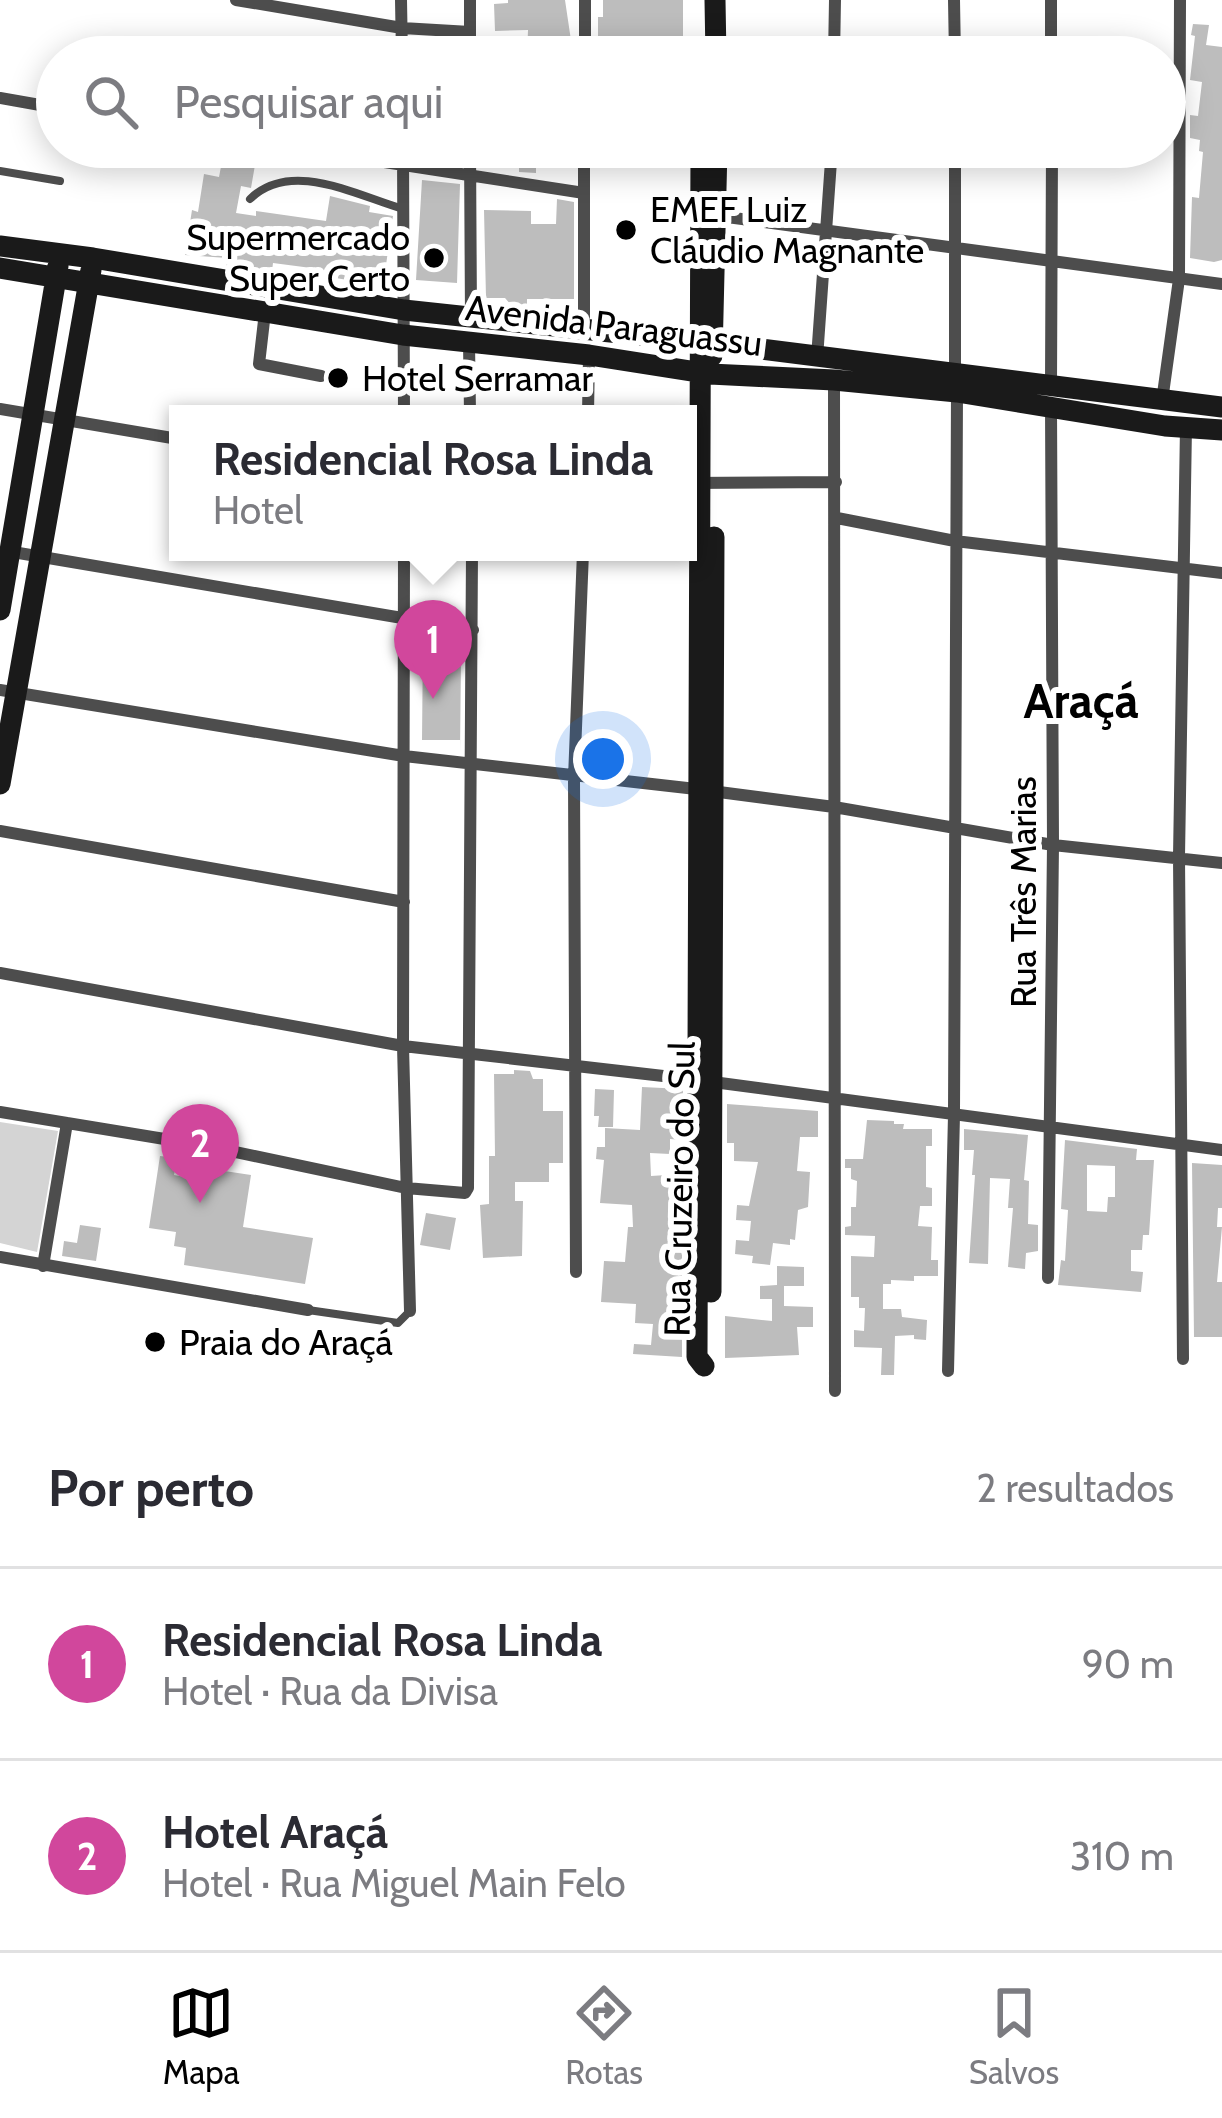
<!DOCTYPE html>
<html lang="pt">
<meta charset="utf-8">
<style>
body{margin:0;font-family:Cabin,sans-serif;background:#f2f2f3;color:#2b2b33}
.you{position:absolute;left:603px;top:759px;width:42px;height:42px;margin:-30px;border:9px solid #fff;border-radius:50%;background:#1a73e8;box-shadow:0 0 0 18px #1a73e833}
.badge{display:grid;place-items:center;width:78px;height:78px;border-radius:50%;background:#000;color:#fff;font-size:39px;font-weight:700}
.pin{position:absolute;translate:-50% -99px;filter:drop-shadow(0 3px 6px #0008)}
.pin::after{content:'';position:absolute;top:63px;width:42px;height:36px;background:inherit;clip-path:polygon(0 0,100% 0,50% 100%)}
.popup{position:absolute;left:169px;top:405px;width:528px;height:156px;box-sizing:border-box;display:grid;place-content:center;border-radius:0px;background:#fff;filter:drop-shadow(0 3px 9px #0005);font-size:39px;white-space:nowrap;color:#7c7c81}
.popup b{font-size:45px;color:#2b2b33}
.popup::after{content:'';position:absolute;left:50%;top:100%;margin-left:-24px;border:24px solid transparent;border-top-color:#fff}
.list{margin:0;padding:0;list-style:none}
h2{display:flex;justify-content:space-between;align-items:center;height:156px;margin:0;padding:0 48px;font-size:51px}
h2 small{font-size:39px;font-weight:400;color:#7c7c81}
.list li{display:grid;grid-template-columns:78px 1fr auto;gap:36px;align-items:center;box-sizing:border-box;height:192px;padding:0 48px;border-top:3px solid #e1e1e2}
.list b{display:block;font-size:45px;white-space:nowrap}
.list p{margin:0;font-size:39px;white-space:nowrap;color:#7c7c81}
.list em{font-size:39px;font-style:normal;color:#7c7c81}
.icon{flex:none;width:66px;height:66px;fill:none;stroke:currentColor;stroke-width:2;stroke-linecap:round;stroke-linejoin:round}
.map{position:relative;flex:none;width:1222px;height:1410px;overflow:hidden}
.search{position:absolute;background:#fff;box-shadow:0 6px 30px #0003;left:36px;right:36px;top:36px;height:132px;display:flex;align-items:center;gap:30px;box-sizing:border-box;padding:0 42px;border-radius:66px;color:#7c7c81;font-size:45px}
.sheet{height:540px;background:#fff}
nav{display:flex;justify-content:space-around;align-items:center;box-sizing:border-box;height:168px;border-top:3px solid #e1e1e2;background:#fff;font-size:33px;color:#7c7c81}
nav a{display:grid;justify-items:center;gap:6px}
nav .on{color:#000}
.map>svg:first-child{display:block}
.green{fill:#d4d4d4}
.building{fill:#bdbdbd;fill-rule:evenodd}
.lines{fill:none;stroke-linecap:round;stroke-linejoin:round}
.lane{stroke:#4d4d4d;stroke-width:8}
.street{stroke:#4d4d4d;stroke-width:12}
.secondary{stroke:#1a1a1a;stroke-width:21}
.poi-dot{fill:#000;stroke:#fff;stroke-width:4.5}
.labels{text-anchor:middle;stroke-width:12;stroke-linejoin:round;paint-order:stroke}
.poi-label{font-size:36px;fill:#000;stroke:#fff;text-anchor:start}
.street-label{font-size:36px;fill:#000;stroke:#fff}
.district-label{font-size:48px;font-weight:bold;fill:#000;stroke:#fff}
</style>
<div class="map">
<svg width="1222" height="1410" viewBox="0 0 1222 1410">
<rect width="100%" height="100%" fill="#fff"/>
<!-- green -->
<path class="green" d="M0,1122l58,9 -21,121 -37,-9z"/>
<!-- building -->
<path class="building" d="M508,0h57l8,54 -46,3 1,-27 -33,1 -1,-27 14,-1z
M603,0h80v57h-85v-40h5z
M1193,24l16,1 -3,20 16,2v213l-8,2 -24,-4 2,-61 7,1 4,-46 -4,-1 1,-11 -10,-2v-23l8,1 4,-34 -12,-2 5,-44 -4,-1z
M482,147h75v19h-21v7l-17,-1v-9h-37z
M224,151l22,4 -1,8 10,2 -4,23 -10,-2 -5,27 20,3v-5l70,10 4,-25 40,10 -1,6 24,4 -10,70 -65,-11 1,-6 -46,-6 -1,8 -25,-2 -21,-4 1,-7 -42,-3 7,-45 6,2 6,-38 15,3z
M422,180l38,4 -3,99 -41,-3z
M557,199l17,3v97h-47v9l-15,-2 -7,-8h-19l-2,-88 47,1v13h25z
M423,639h34v23l4,-2 -1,92v-12h-38z
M514,1070l16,1 3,8h10v32h20v52h-14v19h-34v19h8l-1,55 -39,2 -3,-53 9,-1v-48h6l-1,-82h20z
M642,1087l41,2 -1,51 -12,-1v15l-20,-1 1,23 31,-2 -8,56 8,1v126l-49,-3 1,-10 17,1 2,-21 -18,-1 1,-19 -35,-2 3,-41 21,1 3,-35h5l-1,-22 -32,-2 4,-43 -8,-1 1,-12h8v-19l35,2z
M595,1089l19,1 -1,37h-15l1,-11h-5z
M727,1104l91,7v26h-18l-3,34 13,1 -2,35 -10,3 -3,30 -5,-1v6l-17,-2 -3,22 -18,-2 1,-7 -18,-2 1,-14 13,1 2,-20 -15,-1 1,-15 12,1 9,-44 -24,-1v-18h-7z
M867,1120l27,1v3h10l-1,5h29v17h-6v41l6,1v18h-12l-2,20 14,1 -1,33h7v16h-24v5l-23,-1v4h-8v25h18l1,8 25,3 -1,20 -12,-1v-4l-19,1 -1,39h-13l1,-27 -28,-1v-17l10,1 1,-23h-6v-11h-8v-41l23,1 1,-21 -30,-1v-8l6,-1v-19h5l1,-26 -6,-2v-11h-6v-9h18z
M964,1129l64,6 -4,45 5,1 -1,43 10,1v26l-12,2 -1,16 -17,-2 5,-59h-5l2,-29 -20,-1 -2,86 -19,-1 6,-88h-3l2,-25h-10z
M1065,1140l72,9 -1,11h18l-5,75h-6l-1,15h-11v21l12,1 -2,20 -83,-7 3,-25 4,1 3,-51 -7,-1zM1087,1165l28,1v31h-7l-1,15 -20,-1z
M160,1156l17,2 -3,17 22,4 2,-12 53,8 -8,52 70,11 -8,46 -121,-19 2,-17 -12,-2 2,-14 -27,-4z
M1192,1163l30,2v43h-4l-1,19h5l-5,55h5v55h-28z
M426,1213l30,5 -6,32 -30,-5z
M80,1225l21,3 -5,33 -34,-5 2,-15 13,2z
M777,1266l27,1v19h-20v20l29,1v20h-16l2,28 -74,3v-42l47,5v-22h-12v-13l17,-1z"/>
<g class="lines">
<!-- lane -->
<path class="lane" d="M0,171l60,10
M250,199c41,-40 105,-4 153,10
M308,1310l90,13 12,-12"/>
<!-- street -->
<path class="street" d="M236,0l166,28 68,4
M401,0l1,57
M954,0l1,57
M1051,0v57
M470,57v-57
M585,57v-57
M834,57l1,-57
M0,98l57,10
M287,147l297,46
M403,147l1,267
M470,147l1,172
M712,215l510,69
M265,312l-6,52 62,12
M584,331v-184
M469,342l1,72
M817,358l15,-211
M955,373v-226
M834,380l1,1011
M1051,386l1,-239
M1162,401l17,-122 1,-279
M0,409l178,30
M588,414l1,-59
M688,483l148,-1
M837,518l118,23 267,32
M7,551l466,79
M404,552l-1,494 7,265
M0,690l404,66 292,33 138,18 219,38 169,18
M0,831l404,71
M0,973l403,73 295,34 524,70
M0,1112l207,34 199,42 59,5 3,-5 4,-636
M0,1257l308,53
M43,1266l24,-143
M576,1272l-2,-494 9,-226
M1048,1278l5,-433 -2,-439
M1183,1359l-4,-502 7,-430
M948,1371l6,-256 3,-723"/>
<!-- secondary -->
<path class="secondary" d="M715,0l1,57
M701,147l-4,1210 7,9
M0,246l93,12 311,52 310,33 508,64
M0,268l403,67 186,20 121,19 124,6 123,12 208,34 57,4
M712,356l5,-209
M0,610l58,-344
M0,784l91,-514
M711,1292l3,-755"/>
</g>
<!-- markers -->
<g class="poi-dot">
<circle cx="626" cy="230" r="12"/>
<circle cx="434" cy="258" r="12"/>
<circle cx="338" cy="378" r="12"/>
<circle cx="155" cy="1342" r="12"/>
</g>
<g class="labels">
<!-- poi labels -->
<g class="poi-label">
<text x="650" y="222">EMEF Luiz<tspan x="650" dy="41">Cláudio Magnante</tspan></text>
<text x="410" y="250" text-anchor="end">Supermercado<tspan x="410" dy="41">Super Certo</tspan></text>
<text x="362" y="391">Hotel Serramar</text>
<text x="179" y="1355">Praia do Araçá</text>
</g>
<!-- street labels -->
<g class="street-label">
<text transform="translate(614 325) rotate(7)" y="13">Avenida Paraguassu</text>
<text transform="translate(1023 892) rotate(-90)" y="13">Rua Três Marias</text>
<text transform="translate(679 1189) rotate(-89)" y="13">Rua Cruzeiro do Sul</text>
</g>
<!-- district labels -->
<g class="district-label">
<text x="1081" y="718">Araçá</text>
</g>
</g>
</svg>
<div class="you"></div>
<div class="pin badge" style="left:433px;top:699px;background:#d1479c">1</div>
<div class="popup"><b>Residencial Rosa Linda</b>Hotel</div>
<div class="pin badge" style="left:200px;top:1203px;background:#d1479c">2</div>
<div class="search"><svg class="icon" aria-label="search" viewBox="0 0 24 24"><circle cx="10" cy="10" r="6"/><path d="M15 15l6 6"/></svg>Pesquisar aqui</div>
</div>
<section class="sheet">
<h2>Por perto<small>2 resultados</small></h2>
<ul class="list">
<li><span class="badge" style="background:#d1479c">1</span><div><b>Residencial Rosa Linda</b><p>Hotel · Rua da Divisa</p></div><em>90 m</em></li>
<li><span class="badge" style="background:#d1479c">2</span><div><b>Hotel Araçá</b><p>Hotel · Rua Miguel Main Felo</p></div><em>310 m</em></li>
</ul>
</section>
<nav>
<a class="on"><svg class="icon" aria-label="map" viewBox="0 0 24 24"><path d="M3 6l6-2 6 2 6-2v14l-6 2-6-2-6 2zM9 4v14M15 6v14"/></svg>Mapa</a>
<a><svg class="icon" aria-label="directions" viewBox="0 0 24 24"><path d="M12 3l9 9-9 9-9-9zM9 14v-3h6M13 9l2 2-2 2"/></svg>Rotas</a>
<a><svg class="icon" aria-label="saved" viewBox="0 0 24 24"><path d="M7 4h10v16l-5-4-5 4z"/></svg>Salvos</a>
</nav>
